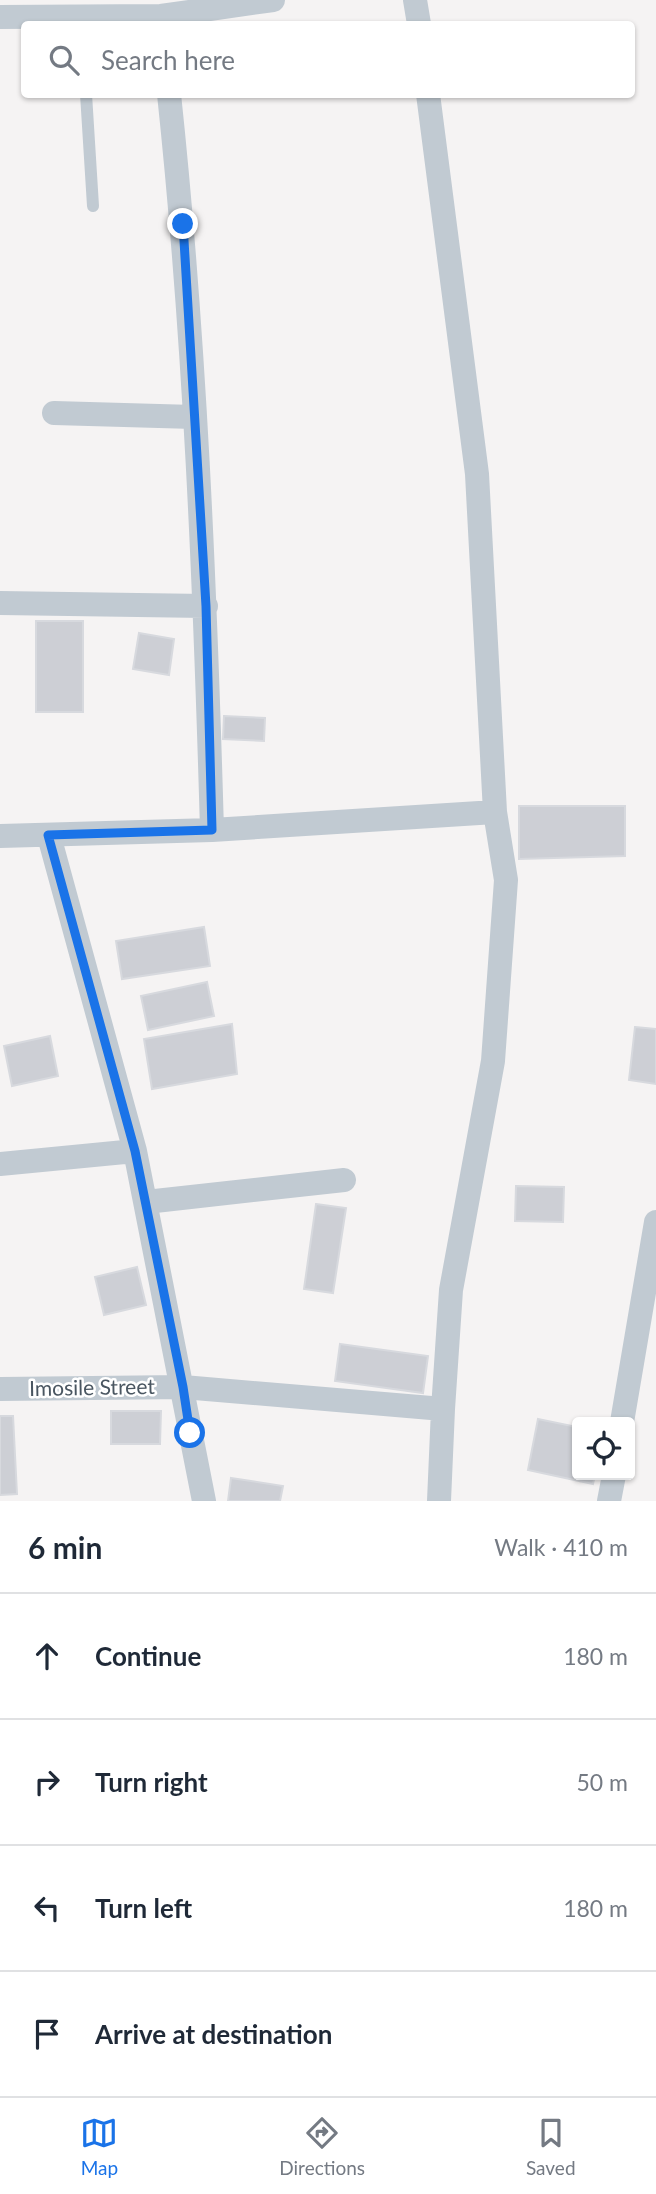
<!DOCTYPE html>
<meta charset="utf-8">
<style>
body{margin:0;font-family:Lato,sans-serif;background:#f2f2f3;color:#1f2937}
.controls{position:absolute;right:21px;bottom:21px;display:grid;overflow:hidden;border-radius:7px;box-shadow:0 2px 5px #0004}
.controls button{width:63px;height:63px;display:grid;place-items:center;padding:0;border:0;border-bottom:2px solid #e0e1e3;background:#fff;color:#1f2937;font:35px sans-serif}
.stop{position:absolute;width:21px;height:21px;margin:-16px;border:5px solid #1a73e8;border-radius:50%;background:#fff}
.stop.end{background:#1a73e8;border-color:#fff;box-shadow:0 2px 7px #0008}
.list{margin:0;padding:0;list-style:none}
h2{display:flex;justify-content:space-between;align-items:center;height:91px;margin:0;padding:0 28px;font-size:30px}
h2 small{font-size:23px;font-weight:400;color:#747a83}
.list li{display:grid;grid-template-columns:46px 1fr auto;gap:21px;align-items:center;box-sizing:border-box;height:126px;padding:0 28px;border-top:2px solid #e0e1e3}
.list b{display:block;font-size:26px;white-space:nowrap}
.list em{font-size:23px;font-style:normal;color:#747a83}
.icon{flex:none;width:38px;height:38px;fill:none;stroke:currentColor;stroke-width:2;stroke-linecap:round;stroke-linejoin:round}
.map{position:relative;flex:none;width:656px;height:1501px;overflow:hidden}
.search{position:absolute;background:#fff;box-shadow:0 2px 5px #0004;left:21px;right:21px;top:21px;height:77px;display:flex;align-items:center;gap:18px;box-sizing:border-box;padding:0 24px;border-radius:7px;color:#747a83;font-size:26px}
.sheet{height:595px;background:#fff}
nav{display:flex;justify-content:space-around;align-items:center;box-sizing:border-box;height:98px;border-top:2px solid #e0e1e3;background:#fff;font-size:19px;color:#747a83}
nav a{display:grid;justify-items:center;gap:4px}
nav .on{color:#1a73e8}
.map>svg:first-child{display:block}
.building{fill:#cdcfd5;stroke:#d7d9de;stroke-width:2}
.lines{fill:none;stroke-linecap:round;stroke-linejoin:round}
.lane{stroke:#c1cad2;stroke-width:12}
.street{stroke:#c1cad2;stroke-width:24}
.route{stroke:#1a73e8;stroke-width:9}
.labels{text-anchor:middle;stroke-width:5;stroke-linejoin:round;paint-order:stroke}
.street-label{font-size:21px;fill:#4a5661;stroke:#fff}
</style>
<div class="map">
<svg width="656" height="1501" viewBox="0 0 656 1501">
<rect width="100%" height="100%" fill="#f5f3f3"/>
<!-- building -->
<path class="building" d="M36,621h47v91h-47z
M139,633l35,6 -5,36 -36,-6z
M224,716l41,2 -1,23 -41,-2z
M519,806h106v50l-106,3z
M204,927l6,39 -88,13 -6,-38z
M207,982l7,34 -66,14 -7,-34z
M232,1024l5,50 -85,15 -8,-50z
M635,1027l21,2v55l-27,-4z
M50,1036l8,40 -46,10 -8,-40z
M516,1186l48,1 -1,35 -48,-1z
M316,1204l30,4 -13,85 -29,-4z
M137,1267l9,38 -42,10 -9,-38z
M340,1344l88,12 -5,37 -88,-12z
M111,1411h50l-1,33h-49z
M0,1416h13l4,78 -17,1z
M538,1419l39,8v48h18l-2,9 -65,-14z
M231,1478l52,8 -3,15h-52z"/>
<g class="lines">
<!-- lane -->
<path class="lane" d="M86,94l7,112"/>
<!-- street -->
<path class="street" d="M415,0l4,24
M0,17l161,-1 112,-16
M169,94c26,245 36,491 43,736
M54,413l140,4
M0,603l206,3
M0,836l212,-6 283,-18
M49,836l86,315 69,350
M0,1164l135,-13
M146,1202l198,-22
M0,1389l183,-2 260,22 8,-119 42,-229 13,-181 -11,-68 -18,-338 -49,-380
M622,1422l34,-200
M439,1501l4,-92
M609,1501l5,-26"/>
</g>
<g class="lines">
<!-- route -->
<path class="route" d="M183,224l23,382 6,224 -164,5 87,316 48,236 7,46"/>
</g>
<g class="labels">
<!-- street labels -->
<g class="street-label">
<text transform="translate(92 1388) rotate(-1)" y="7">Imosile Street</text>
</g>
</g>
</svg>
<div class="controls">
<button><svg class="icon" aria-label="locate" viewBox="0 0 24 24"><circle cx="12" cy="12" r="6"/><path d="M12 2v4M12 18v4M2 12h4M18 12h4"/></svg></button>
</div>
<div class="stop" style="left:190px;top:1433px"></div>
<div class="stop end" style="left:183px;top:224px"></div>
<div class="search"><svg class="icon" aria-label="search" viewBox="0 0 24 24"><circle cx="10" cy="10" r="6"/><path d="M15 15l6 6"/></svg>Search here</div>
</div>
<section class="sheet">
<h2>6 min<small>Walk · 410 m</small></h2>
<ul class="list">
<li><svg class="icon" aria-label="ahead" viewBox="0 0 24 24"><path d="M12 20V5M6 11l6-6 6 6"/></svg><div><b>Continue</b></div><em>180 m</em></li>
<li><svg class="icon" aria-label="right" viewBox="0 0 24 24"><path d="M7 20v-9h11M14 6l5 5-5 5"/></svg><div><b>Turn right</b></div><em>50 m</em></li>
<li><svg class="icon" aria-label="left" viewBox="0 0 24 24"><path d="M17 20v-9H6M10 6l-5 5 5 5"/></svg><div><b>Turn left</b></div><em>180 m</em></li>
<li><svg class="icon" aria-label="arrive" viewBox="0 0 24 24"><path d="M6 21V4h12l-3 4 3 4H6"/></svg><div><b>Arrive at destination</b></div></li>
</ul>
</section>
<nav>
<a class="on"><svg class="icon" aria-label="map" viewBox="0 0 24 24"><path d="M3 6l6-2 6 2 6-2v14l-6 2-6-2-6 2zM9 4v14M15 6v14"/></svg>Map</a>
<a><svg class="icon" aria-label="directions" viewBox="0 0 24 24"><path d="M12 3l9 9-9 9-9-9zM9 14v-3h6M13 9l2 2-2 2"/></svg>Directions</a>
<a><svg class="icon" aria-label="saved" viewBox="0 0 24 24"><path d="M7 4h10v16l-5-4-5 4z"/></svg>Saved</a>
</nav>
